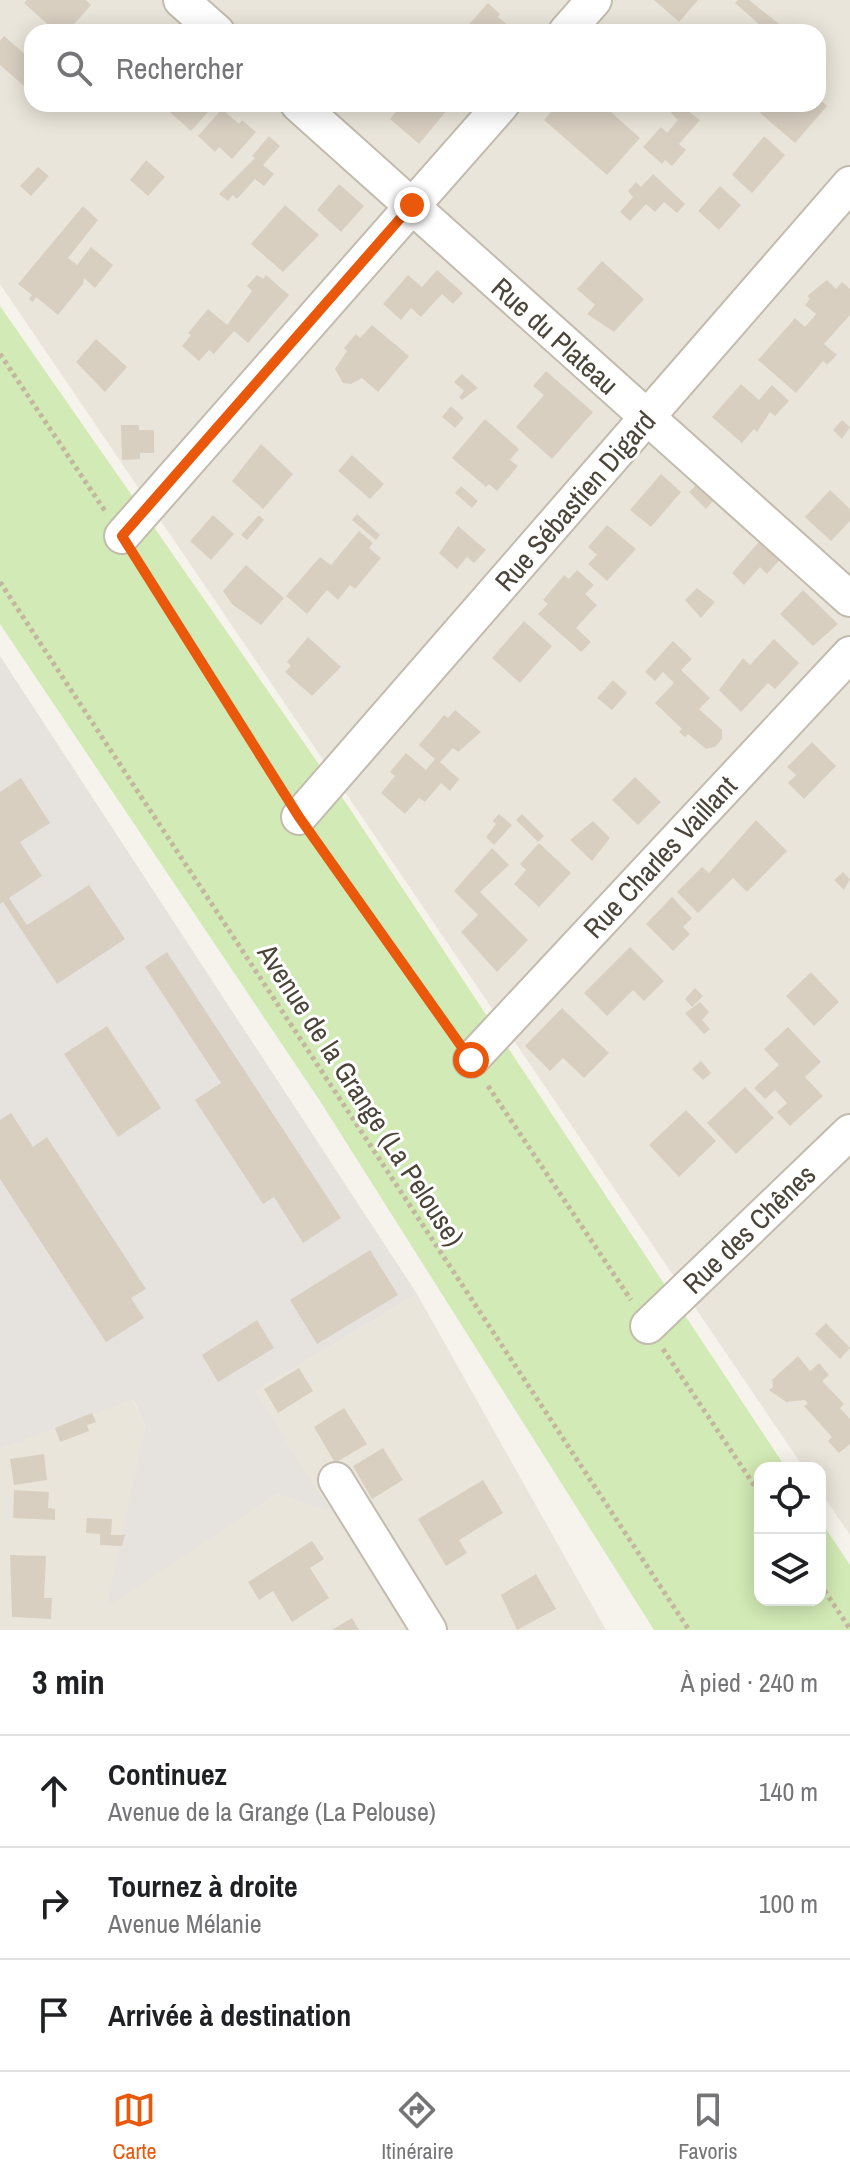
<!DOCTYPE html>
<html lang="fr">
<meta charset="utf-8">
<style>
body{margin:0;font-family:"Archivo Narrow",sans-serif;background:#f6f6f6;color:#202124}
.controls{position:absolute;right:24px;bottom:24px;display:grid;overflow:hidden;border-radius:16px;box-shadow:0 4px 20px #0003}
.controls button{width:72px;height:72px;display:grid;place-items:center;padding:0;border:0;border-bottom:2px solid #e0e0e0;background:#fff;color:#202124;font:40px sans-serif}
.stop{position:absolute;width:24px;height:24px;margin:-18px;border:6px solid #ea580c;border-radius:50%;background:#fff}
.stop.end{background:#ea580c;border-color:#fff;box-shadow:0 2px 8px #0008}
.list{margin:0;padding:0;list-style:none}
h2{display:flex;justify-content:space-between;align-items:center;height:104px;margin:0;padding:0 32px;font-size:34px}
h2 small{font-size:26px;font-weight:400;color:#757577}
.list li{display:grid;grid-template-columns:52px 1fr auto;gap:24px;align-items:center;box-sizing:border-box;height:112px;padding:0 32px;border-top:2px solid #e0e0e0}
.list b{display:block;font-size:30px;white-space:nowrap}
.list p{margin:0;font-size:26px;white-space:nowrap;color:#757577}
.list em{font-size:26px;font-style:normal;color:#757577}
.icon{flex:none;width:44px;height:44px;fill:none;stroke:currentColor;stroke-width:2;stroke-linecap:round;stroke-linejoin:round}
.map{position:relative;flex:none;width:850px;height:1630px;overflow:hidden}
.search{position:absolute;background:#fff;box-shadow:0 4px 20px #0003;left:24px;right:24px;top:24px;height:88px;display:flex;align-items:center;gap:20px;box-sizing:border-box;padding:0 28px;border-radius:24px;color:#757577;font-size:30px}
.sheet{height:440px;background:#fff}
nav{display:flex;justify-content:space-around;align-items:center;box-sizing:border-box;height:112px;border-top:2px solid #e0e0e0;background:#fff;font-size:22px;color:#757577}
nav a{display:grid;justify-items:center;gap:4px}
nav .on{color:#ea580c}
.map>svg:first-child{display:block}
.residential{fill:#eae5da;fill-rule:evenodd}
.industrial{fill:#e6e2dd}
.green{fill:#d2eab5}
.building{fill:#d8cfc1}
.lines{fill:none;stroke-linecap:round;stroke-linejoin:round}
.minor-casing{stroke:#c2bbae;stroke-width:38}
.path{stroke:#c4b79f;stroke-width:5;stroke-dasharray:4 4;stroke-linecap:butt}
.minor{stroke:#fff;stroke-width:34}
.route{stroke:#ea580c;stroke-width:10}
.labels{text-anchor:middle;stroke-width:6;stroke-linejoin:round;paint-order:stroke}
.street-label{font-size:28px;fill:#4b4439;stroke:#fff}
</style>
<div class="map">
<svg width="850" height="1630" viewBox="0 0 850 1630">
<rect width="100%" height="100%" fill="#f6f3ec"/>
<!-- residential -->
<path class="residential" d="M0,0h850v1535l-30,-44v-23h-16l-804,-1184zM32,32h786v72h-786z
M417,1294l189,336h-606v-181l132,-51 13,27 -37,181 169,-112 56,16 -24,-30 -53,-89z"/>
<!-- industrial -->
<path class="industrial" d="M0,656l417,638 -161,97 53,88 25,33 -57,-18 -170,113 38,-182 -12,-26 -133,50z"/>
<!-- green -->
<path class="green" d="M0,306l348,500 438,662h-26v132h60v-80l30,45v65h-196l-334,-529 -320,-477z"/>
<!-- building -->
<path class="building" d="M27,0h59l5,5 -23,26 -7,-6 -6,6 -31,-28z
M654,0h44l-19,22z
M738,0h11l34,27 -5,5h-10l-33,-29z
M488,3l12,11 -2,3 18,15h-54z
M4,36l23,20 5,-7v44l-32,-28v-24z
M818,98l9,8 -32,37 -35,-30 6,-6 14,-3h38z
M161,104h54l-24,27z
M394,104h58l-33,40 -29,-25 9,-11z
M558,104h44l38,34 -33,37 -63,-55z
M679,104l21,16 -21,24 7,6 -14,16 -7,-6 -3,4 -19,-17 18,-20 6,6 11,-13 -7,-7z
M222,109l17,15 3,-4 14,12 -24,27 -13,-12 -4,5 -17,-16z
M269,136l11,10 -17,19 11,9 -10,12 -9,-7 -18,20 -4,-4 -5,6 -9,-7 36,-36 -3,-2z
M764,136l21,19 -33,38 -20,-18z
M146,160l19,17 -17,19 -18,-16z
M38,167l11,9 -18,20 -11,-10z
M653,174l32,30 -8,9 -13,-11 -9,10 -9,-8 -16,17 -10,-9 13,-15 -5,-6 8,-9 5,5z
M339,184l25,22 -23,26 -24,-22z
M720,186l21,19 -22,25 -21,-19z
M285,205l34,30 -36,37 -32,-28z
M83,206l15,14 -30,38 9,7 14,-18 22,18 -18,23 -11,-10 -1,6 -25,31 -22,-18 -3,5 -4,-3 3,-4 -14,-11z
M602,261l42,38 -30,33 -27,-18 8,-9 -18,-16z
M437,270l26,23 -10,11 -11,-10 -21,23 -10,-9 -10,12 -18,-16 25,-29 14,12z
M257,275l6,4 3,-4 23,20 -41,48 -14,-12 -20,23 -5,-4 -10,11 -17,-15 9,-11 -3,-2 20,-24 19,16 25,-34 -5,-5z
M827,280l9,9 6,-7 8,7v26l-26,29 13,11 -10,10 -4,-4 -27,32 -38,-33 37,-42 10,9 11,-13 -11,-9 5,-6 -3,-3z
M372,325l37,31 -31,36 -16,-14 -11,6 -8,-1 -8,-14 12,-18 -3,-3 12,-14 4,4z
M96,339l31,28 -22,25 -29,-30z
M546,371l47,41 -41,47 -36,-32 28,-32 -11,-9z
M462,374l16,14 -16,12 -3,-3 5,-6 -10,-9z
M741,384l18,16 13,-15 17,16 -14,15 -5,-4 -13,20 -3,-3 -12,14 -30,-26z
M451,406l13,12 -9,10 -13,-11z
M485,419l34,30 -9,11 8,6 -21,25 -8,-7 -3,3 -34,-29z
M842,420l8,7 -8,12 -9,-9z
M121,425h18v5h15v23h-14v6l-18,1z
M261,444l32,30 -30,35 -31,-28z
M352,455l32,29 -14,15 -32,-28z
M661,474l20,18 -30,35 -21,-17z
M697,484l17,16 -8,9 -17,-17z
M461,486l17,15 -6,7 -17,-15z
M830,490l20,19v12l-19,20 -26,-24z
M357,514l23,21 -4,5 -24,-20z
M213,515l21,19 -23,26 -21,-19z
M259,515l5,5 -17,20 -6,-5z
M607,525l29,24 -29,32 -19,-17 9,-9 -9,-8z
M458,526l28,24 -12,13 -7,-6 -10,12 -18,-16z
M359,531l14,12 -4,5 12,10 -26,31 -5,-4 -12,15 -11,-10 -20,24 -21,-18 34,-39 11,8z
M763,537l20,19 -16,18 -7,-7 -16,18 -12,-12z
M246,565l38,33 -23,27 -29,-21 -9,-13z
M577,570l17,15 -9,9 12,11 -21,23 15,14 -10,10 -43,-38 10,-10 -5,-4 21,-25 5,4z
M697,588l18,14 -14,16 -16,-18z
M803,590l35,34 -25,22 -33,-32z
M524,621l28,25 -32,37 -28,-25z
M308,637l33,30 -29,29 -27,-24 6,-6 -4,-4z
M774,639l25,24 -24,26 -7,-6 -27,29 -22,-22 24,-32 7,7z
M673,641l19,18 -11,11 29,28 -11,11 23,21v9l-7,8 -9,2 -18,-15 -3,3 -6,-5 3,-3 -27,-26 19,-20 -11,-11 -8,9 -10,-9z
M613,680l14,13 -15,17 -15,-12z
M455,710l26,22 -23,20 -5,-4 -13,14 19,17 -9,12 -9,-8 -16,19 -6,-4 -14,16 -24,-21 14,-17 -5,-4 16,-19 20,17 9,-11 -16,-14 25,-30 4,3z
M812,742l24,24 -32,33 -16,-16 8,-8 -9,-8z
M635,777l26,25 -23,23 -26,-25z
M21,778l29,45 -30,19 22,34 -33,22 18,27 62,-40 36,54 -68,45 -54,-82 -3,2v-112z
M499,814l13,11 -18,20 -8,-8 10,-13 -3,-3z
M522,814l22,22 -6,6 -22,-22z
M756,820l31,31 -40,41 -14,-14 -35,35 -21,-21 25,-25 7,6z
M593,821l17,17 -18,23 -22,-21z
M539,843l32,30 -32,34 -25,-23 12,-14 -6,-6z
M492,848l17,17 -29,27 48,48 -31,32 -36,-40 17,-17 -24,-24z
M843,872l7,7 -6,11 -10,-10z
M672,897l20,21 -9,9 7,7 -17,17 -27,-27z
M630,947l34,34 -20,20 -11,-11 -26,26 -23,-23z
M167,952l174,266 -38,25 -29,-46 -11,7 -68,-104 26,-17 -76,-116z
M811,972l28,30 -25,24 -28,-30z
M695,988l8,8 -11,11 -7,-8z
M700,1002l9,10 -7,8 8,9 -6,5 -19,-21z
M562,1008l47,45 -25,25 -21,-20 -13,13 -25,-25z
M107,1026l54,82 -43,29 -54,-83z
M788,1027l33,35 -16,15 18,19 -33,30 -13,-14 10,-9 -12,-13 -10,9 -11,-11 25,-23 -15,-16z
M701,1061l10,12 -8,7 -11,-11z
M745,1087l29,31 -38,36 -29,-31z
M686,1110l30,31 -37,36 -30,-32z
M11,1113l22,34 14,-10 99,152 -15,9 13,20 -38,24 -106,-163v-59z
M370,1250l28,45 -81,49 -27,-44z
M257,1320l17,28 -56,34 -16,-27z
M826,1323l24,25 -10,11 -25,-25z
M798,1356l12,15 9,-8 10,12 -7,6 22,23 -4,4 10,11v25l-11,9 -11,-12 4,-4 -28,-31 4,-3 -3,-3 -19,2 -17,-12 4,-3 -1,-7z
M299,1368l14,23 -35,22 -14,-24z
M344,1408l23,36 -32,19 -21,-36z
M92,1413l4,9 -9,3 2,6 -29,11 -5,-14z
M383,1448l20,32 -31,19 -19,-33z
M44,1454l3,26 -33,5 -4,-26z
M483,1480l20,33 -44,27 8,13 -21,13 -28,-47z
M14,1490l35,2 -1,16 7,1v11l-42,-2z
M87,1518l25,1 -1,16h14l-3,11 -22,-1v-11l-14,-1z
M312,1541l12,18 -14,9 19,30 -37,24 -19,-31 -14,9 -11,-18z
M10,1555l36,1 -2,42h8l-1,21 -39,-2z
M536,1574l20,35 -39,21 -16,-35z
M352,1618l7,12h-27z"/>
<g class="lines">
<defs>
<path id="minor" d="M181,0l36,32
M566,32l28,-32
M298,104l552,495
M122,536l380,-432
M299,817l551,-633
M471,1060l379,-406
M648,1326l202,-194
M336,1480l93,150"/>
</defs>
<!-- minor casing -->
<use href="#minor" class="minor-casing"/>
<!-- path -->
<path class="path" d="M0,354l105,157
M137,560l146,232
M0,582l689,1048
M315,840l138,195
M488,1086l143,214
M663,1349l97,145
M820,1584l30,45"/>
<!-- minor -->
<use href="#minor" class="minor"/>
</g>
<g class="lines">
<!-- route -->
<path class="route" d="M412,205l-290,331 177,281 172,243"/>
</g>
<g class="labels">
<!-- street labels -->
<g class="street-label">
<text transform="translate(555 336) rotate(42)" y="10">Rue du Plateau</text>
<text transform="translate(575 501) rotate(-49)" y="10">Rue Sébastien Digard</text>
<text transform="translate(660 857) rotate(-47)" y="10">Rue Charles Vaillant</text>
<text transform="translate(361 1095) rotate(57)" y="10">Avenue de la Grange (La Pelouse)</text>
<text transform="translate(749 1229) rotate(-44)" y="10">Rue des Chênes</text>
</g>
</g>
</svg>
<div class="controls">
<button><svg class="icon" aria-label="locate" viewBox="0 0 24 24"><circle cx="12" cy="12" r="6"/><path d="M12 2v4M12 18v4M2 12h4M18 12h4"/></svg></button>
<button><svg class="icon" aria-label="layers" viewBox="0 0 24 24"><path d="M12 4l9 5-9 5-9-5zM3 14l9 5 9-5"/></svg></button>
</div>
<div class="stop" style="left:471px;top:1060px"></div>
<div class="stop end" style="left:412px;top:205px"></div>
<div class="search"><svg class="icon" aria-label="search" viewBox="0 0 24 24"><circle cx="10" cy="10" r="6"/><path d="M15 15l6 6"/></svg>Rechercher</div>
</div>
<section class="sheet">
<h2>3 min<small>À pied · 240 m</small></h2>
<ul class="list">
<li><svg class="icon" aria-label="ahead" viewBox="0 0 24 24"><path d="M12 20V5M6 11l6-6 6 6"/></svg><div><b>Continuez</b><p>Avenue de la Grange (La Pelouse)</p></div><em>140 m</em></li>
<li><svg class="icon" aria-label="right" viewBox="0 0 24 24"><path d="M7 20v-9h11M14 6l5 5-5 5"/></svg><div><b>Tournez à droite</b><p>Avenue Mélanie</p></div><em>100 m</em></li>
<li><svg class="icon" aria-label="arrive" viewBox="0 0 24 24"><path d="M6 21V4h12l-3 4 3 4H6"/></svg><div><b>Arrivée à destination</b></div></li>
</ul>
</section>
<nav>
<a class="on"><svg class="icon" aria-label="map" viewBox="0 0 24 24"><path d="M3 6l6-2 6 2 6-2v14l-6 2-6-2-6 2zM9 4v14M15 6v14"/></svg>Carte</a>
<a><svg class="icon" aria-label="directions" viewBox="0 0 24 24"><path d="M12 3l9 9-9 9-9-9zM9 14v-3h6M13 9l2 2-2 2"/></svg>Itinéraire</a>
<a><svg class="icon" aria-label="saved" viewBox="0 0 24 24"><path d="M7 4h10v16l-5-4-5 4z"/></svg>Favoris</a>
</nav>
